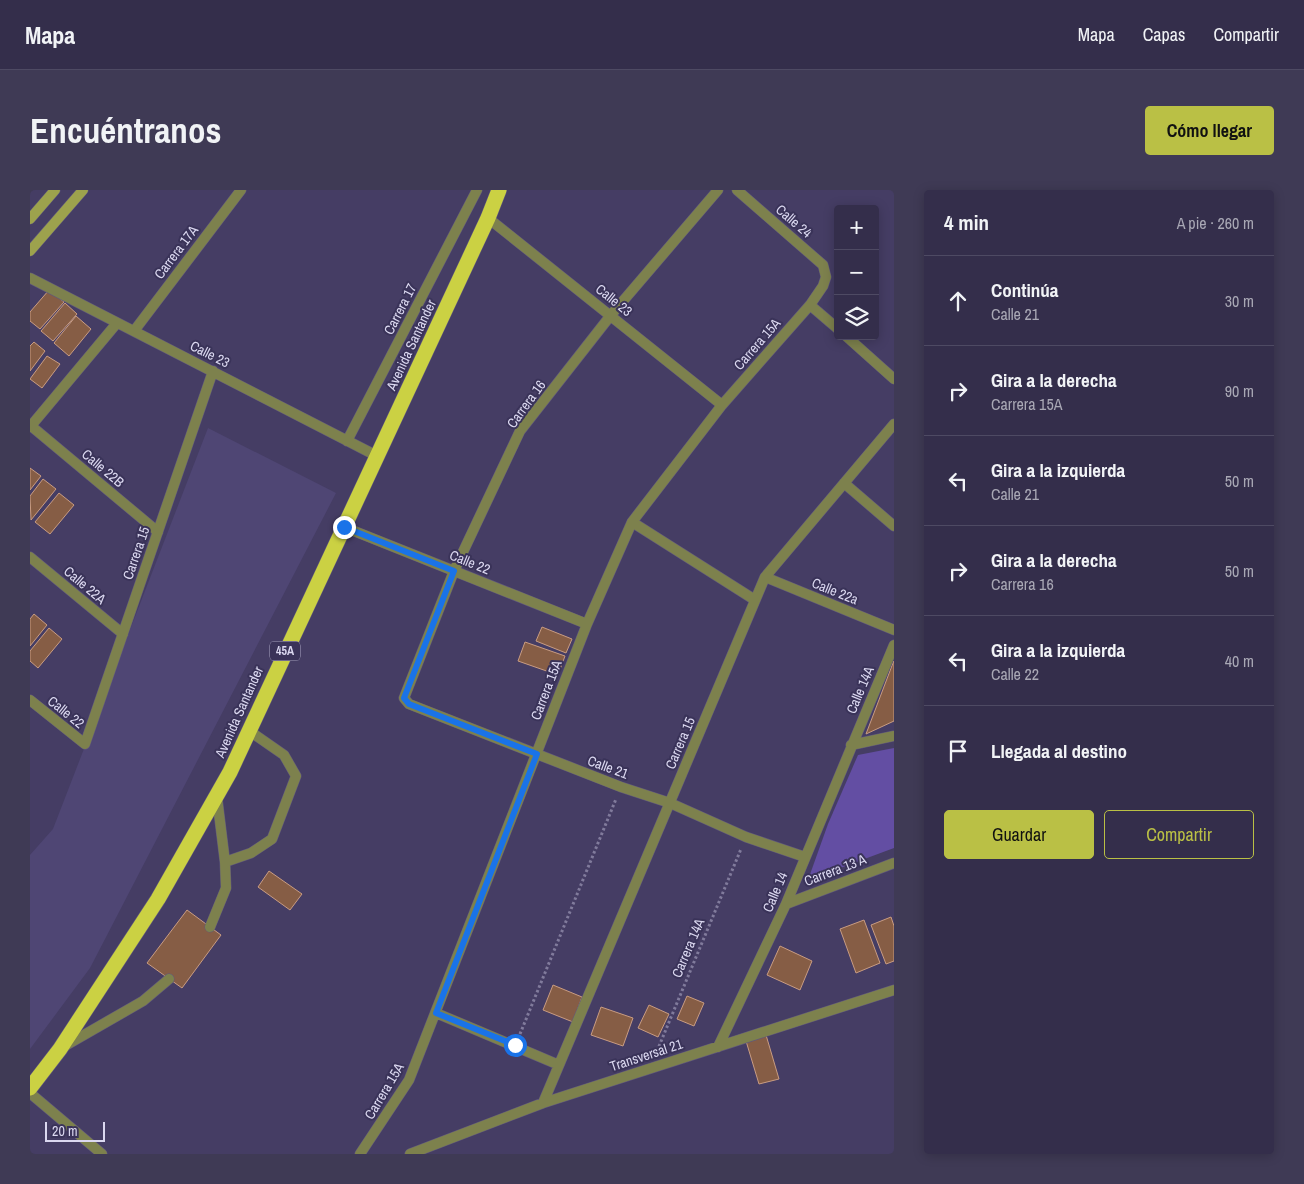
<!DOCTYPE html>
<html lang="es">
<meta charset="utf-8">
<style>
body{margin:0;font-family:"Archivo Narrow",sans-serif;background:#3f3a55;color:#f1f3f6}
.controls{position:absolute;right:15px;top:15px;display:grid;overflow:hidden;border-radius:5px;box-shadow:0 2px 12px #0003}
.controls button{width:45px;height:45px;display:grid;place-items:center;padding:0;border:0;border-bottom:1px solid #4e4a63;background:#342e4b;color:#f1f3f6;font:25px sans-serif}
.scale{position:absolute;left:15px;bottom:12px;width:60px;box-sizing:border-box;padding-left:5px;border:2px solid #dbd8f0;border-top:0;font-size:14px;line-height:18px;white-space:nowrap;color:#dbd8f0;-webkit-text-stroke:4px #3a3359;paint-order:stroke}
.stop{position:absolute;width:15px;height:15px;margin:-11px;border:4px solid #1a73e8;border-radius:50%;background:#fff}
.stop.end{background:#1a73e8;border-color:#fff;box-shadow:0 1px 5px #0008}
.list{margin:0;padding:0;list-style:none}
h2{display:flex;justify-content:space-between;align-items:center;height:65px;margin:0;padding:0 20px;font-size:21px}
h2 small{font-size:16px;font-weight:400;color:#a9a8b5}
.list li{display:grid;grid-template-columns:32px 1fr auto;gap:15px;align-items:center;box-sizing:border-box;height:90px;padding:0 20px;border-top:1px solid #4e4a63}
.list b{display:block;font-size:19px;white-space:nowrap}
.list p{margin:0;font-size:16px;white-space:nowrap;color:#a9a8b5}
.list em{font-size:16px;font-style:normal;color:#a9a8b5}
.actions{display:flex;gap:10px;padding:15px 20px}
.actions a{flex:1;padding:11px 0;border:1px solid #bac045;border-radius:5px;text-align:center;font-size:18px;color:#bac045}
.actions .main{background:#bac045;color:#111}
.icon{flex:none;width:28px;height:28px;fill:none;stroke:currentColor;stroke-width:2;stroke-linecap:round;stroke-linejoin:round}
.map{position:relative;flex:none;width:864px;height:964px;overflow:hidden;border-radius:5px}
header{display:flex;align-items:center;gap:30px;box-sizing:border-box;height:70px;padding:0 25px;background:#342e4b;border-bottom:1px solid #4e4a63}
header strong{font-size:24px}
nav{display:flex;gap:28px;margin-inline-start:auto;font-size:18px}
.intro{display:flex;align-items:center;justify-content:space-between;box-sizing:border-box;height:120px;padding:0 30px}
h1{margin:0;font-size:35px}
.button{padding:12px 22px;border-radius:5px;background:#bac045;color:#111;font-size:18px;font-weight:700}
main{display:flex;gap:30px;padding:0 30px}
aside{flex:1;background:#342e4b;border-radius:5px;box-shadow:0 2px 12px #0003}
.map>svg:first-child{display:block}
.built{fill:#4f4674}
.green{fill:#634ea3}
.building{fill:#865d45;stroke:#c99c82}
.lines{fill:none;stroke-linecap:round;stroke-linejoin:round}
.lane-casing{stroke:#60597d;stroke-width:11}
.street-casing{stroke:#60597d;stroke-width:11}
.secondary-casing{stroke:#60597d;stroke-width:11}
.highway-casing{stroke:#60597d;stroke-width:16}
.path{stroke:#817b9c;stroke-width:3;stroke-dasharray:2.5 2.5;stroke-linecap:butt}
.lane{stroke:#7d814d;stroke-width:10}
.street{stroke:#7d814d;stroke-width:10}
.secondary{stroke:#9da24d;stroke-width:10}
.highway{stroke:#cbd143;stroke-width:15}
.route{stroke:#1a73e8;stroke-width:6}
.labels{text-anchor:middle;stroke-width:4;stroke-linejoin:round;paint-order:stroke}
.shield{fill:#3a3359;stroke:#aba6c3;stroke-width:1}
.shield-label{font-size:12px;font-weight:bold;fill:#dbd8f0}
.street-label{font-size:14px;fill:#dbd8f0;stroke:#3a3359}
</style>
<header>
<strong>Mapa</strong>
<nav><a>Mapa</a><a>Capas</a><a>Compartir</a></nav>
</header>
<div class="intro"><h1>Encuéntranos</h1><a class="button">Cómo llegar</a></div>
<main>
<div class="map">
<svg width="864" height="964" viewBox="0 0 864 964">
<rect width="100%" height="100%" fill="#453d64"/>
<!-- built -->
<path class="built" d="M178,238l128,65 -246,475 -60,81v-194l23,-26z"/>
<!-- green -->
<path class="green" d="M864,558v100l-86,32 20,-56 30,-69z"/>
<!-- building -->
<path class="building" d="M19,100l15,12 -24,27 -10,-8v-9z
M35,113l12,11 -24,27 -12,-10z
M46,126l15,13 -22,27 -15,-13z
M4,152l11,9 -15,20v-25z
M17,166l13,8 -18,24 -12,-9z
M0,278l11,8 -11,14z
M13,289l13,10 -25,31 -1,-24z
M29,303l15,12 -24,29 -15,-12z
M4,424l13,11 -17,21v-27z
M512,437l30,12 -6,14 -30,-12z
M19,438l13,11 -24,29 -8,-7v-10z
M495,452l40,14 -7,19 -40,-14z
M864,471v60l-28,13 27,-71z
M239,681l33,23 -12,16 -32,-23z
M157,720l34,25 -39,53 -35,-25z
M861,727l3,9v35l-8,3 -15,-39z
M834,730l16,43 -24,10 -16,-44z
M750,756l32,15 -12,29 -33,-15z
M523,795l29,12 -9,25 -30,-12z
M657,806l17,7 -10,23 -17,-7z
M619,815l20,9 -11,23 -20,-9z
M571,817l32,11 -10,28 -32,-11z
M736,845l13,44 -20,5 -13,-43z"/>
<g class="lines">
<defs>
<path id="lane" d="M195,672l26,-9 21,-14 24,-63 -12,-21 -36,-25
M180,737l16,-39 -1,-26 -8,-65
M33,857l80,-46 26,-22"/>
<path id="street" d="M688,0l-107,125 -91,116 -66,140 -50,127 5,6 212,83 49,16 76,34 59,20
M458,28l234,187
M0,88l347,178
M780,115l28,24
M104,141l107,-141
M816,146l48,43
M0,235l128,107
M0,237l87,-104
M317,251l130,-251
M814,293l50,43
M602,332l123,78
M314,337l243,97
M0,367l93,77
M735,387l129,53
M0,510l55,44 128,-373
M821,555l43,-9
M756,714l108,-41
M406,823l123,52
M688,857l68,-143 108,-259
M0,903l72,61
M513,913l222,-526 129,-153
M330,964l49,-74 178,-456 45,-102 90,-117 88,-100 13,-19 3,-9 -3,-12 -86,-75
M380,964l133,-51 351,-113"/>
<path id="secondary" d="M0,29l25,-29
M0,61l53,-61"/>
<path id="highway" d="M0,898l30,-39 98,-150 72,-127 258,-554 11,-28"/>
</defs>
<!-- lane casing -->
<use href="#lane" class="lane-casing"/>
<!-- street casing -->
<use href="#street" class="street-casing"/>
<!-- secondary casing -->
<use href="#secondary" class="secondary-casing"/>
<!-- highway casing -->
<use href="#highway" class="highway-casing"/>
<!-- path -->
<path class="path" d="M490,844l96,-235
M627,861l84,-202"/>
<!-- lane -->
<use href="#lane" class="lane"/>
<!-- street -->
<use href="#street" class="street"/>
<!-- secondary -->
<use href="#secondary" class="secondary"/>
<!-- highway -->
<use href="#highway" class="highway"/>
</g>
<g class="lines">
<!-- route -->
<path class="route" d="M314,337l110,44 -50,127 5,6 128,50 -101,259 79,32"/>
</g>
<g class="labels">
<!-- shield labels -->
<rect class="shield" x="240" y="451.5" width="30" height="19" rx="4"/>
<g class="shield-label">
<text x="255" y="465">45A</text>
</g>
<!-- street labels -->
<g class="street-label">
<text transform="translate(764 31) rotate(41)" y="5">Calle 24</text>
<text transform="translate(146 62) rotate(-53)" y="5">Carrera 17A</text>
<text transform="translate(584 110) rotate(39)" y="5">Calle 23</text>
<text transform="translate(370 119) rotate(-63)" y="5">Carrera 17</text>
<text transform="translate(727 154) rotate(-49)" y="5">Carrera 15A</text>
<text transform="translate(381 155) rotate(-65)" y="5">Avenida Santander</text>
<text transform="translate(180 164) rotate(27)" y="5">Calle 23</text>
<text transform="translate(496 214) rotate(-54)" y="5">Carrera 16</text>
<text transform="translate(73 278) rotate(40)" y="5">Calle 22B</text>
<text transform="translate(106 363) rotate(-71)" y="5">Carrera 15</text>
<text transform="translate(440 372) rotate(22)" y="5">Calle 22</text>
<text transform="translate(55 395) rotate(40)" y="5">Calle 22A</text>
<text transform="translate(805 401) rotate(22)" y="5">Calle 22a</text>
<text transform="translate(516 500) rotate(-69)" y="5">Carrera 15A</text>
<text transform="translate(830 500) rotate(-67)" y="5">Calle 14A</text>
<text transform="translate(36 522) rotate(39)" y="5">Calle 22</text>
<text transform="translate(209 522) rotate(-66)" y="5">Avenida Santander</text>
<text transform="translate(650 553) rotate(-67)" y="5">Carrera 15</text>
<text transform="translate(578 577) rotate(20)" y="5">Calle 21</text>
<text transform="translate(805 680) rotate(-21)" y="5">Carrera 13 A</text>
<text transform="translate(745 702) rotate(-67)" y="5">Calle 14</text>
<text transform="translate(658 758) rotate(-67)" y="5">Carrera 14A</text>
<text transform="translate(616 865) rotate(-18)" y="5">Transversal 21</text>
<text transform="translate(354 901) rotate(-59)" y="5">Carrera 15A</text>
</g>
</g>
</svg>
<div class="controls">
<button>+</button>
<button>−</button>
<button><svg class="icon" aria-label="layers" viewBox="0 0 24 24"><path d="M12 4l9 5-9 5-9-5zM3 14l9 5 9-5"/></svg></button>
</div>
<div class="scale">20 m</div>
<div class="stop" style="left:485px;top:855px"></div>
<div class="stop end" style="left:314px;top:337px"></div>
</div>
<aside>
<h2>4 min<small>A pie · 260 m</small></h2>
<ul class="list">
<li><svg class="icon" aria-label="ahead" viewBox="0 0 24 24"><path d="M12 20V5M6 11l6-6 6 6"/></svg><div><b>Continúa</b><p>Calle 21</p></div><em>30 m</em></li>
<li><svg class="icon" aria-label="right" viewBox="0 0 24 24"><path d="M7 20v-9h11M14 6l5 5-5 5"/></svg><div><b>Gira a la derecha</b><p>Carrera 15A</p></div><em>90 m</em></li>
<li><svg class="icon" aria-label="left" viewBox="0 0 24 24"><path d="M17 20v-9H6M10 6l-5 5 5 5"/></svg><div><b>Gira a la izquierda</b><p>Calle 21</p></div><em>50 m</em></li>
<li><svg class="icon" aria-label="right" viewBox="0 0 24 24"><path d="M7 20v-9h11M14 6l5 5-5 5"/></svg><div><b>Gira a la derecha</b><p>Carrera 16</p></div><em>50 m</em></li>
<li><svg class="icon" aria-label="left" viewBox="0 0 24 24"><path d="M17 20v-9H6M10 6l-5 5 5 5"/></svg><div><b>Gira a la izquierda</b><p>Calle 22</p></div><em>40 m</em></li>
<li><svg class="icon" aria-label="arrive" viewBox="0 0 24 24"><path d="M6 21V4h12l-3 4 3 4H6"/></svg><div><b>Llegada al destino</b></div></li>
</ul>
<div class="actions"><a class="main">Guardar</a><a>Compartir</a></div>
</aside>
</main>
